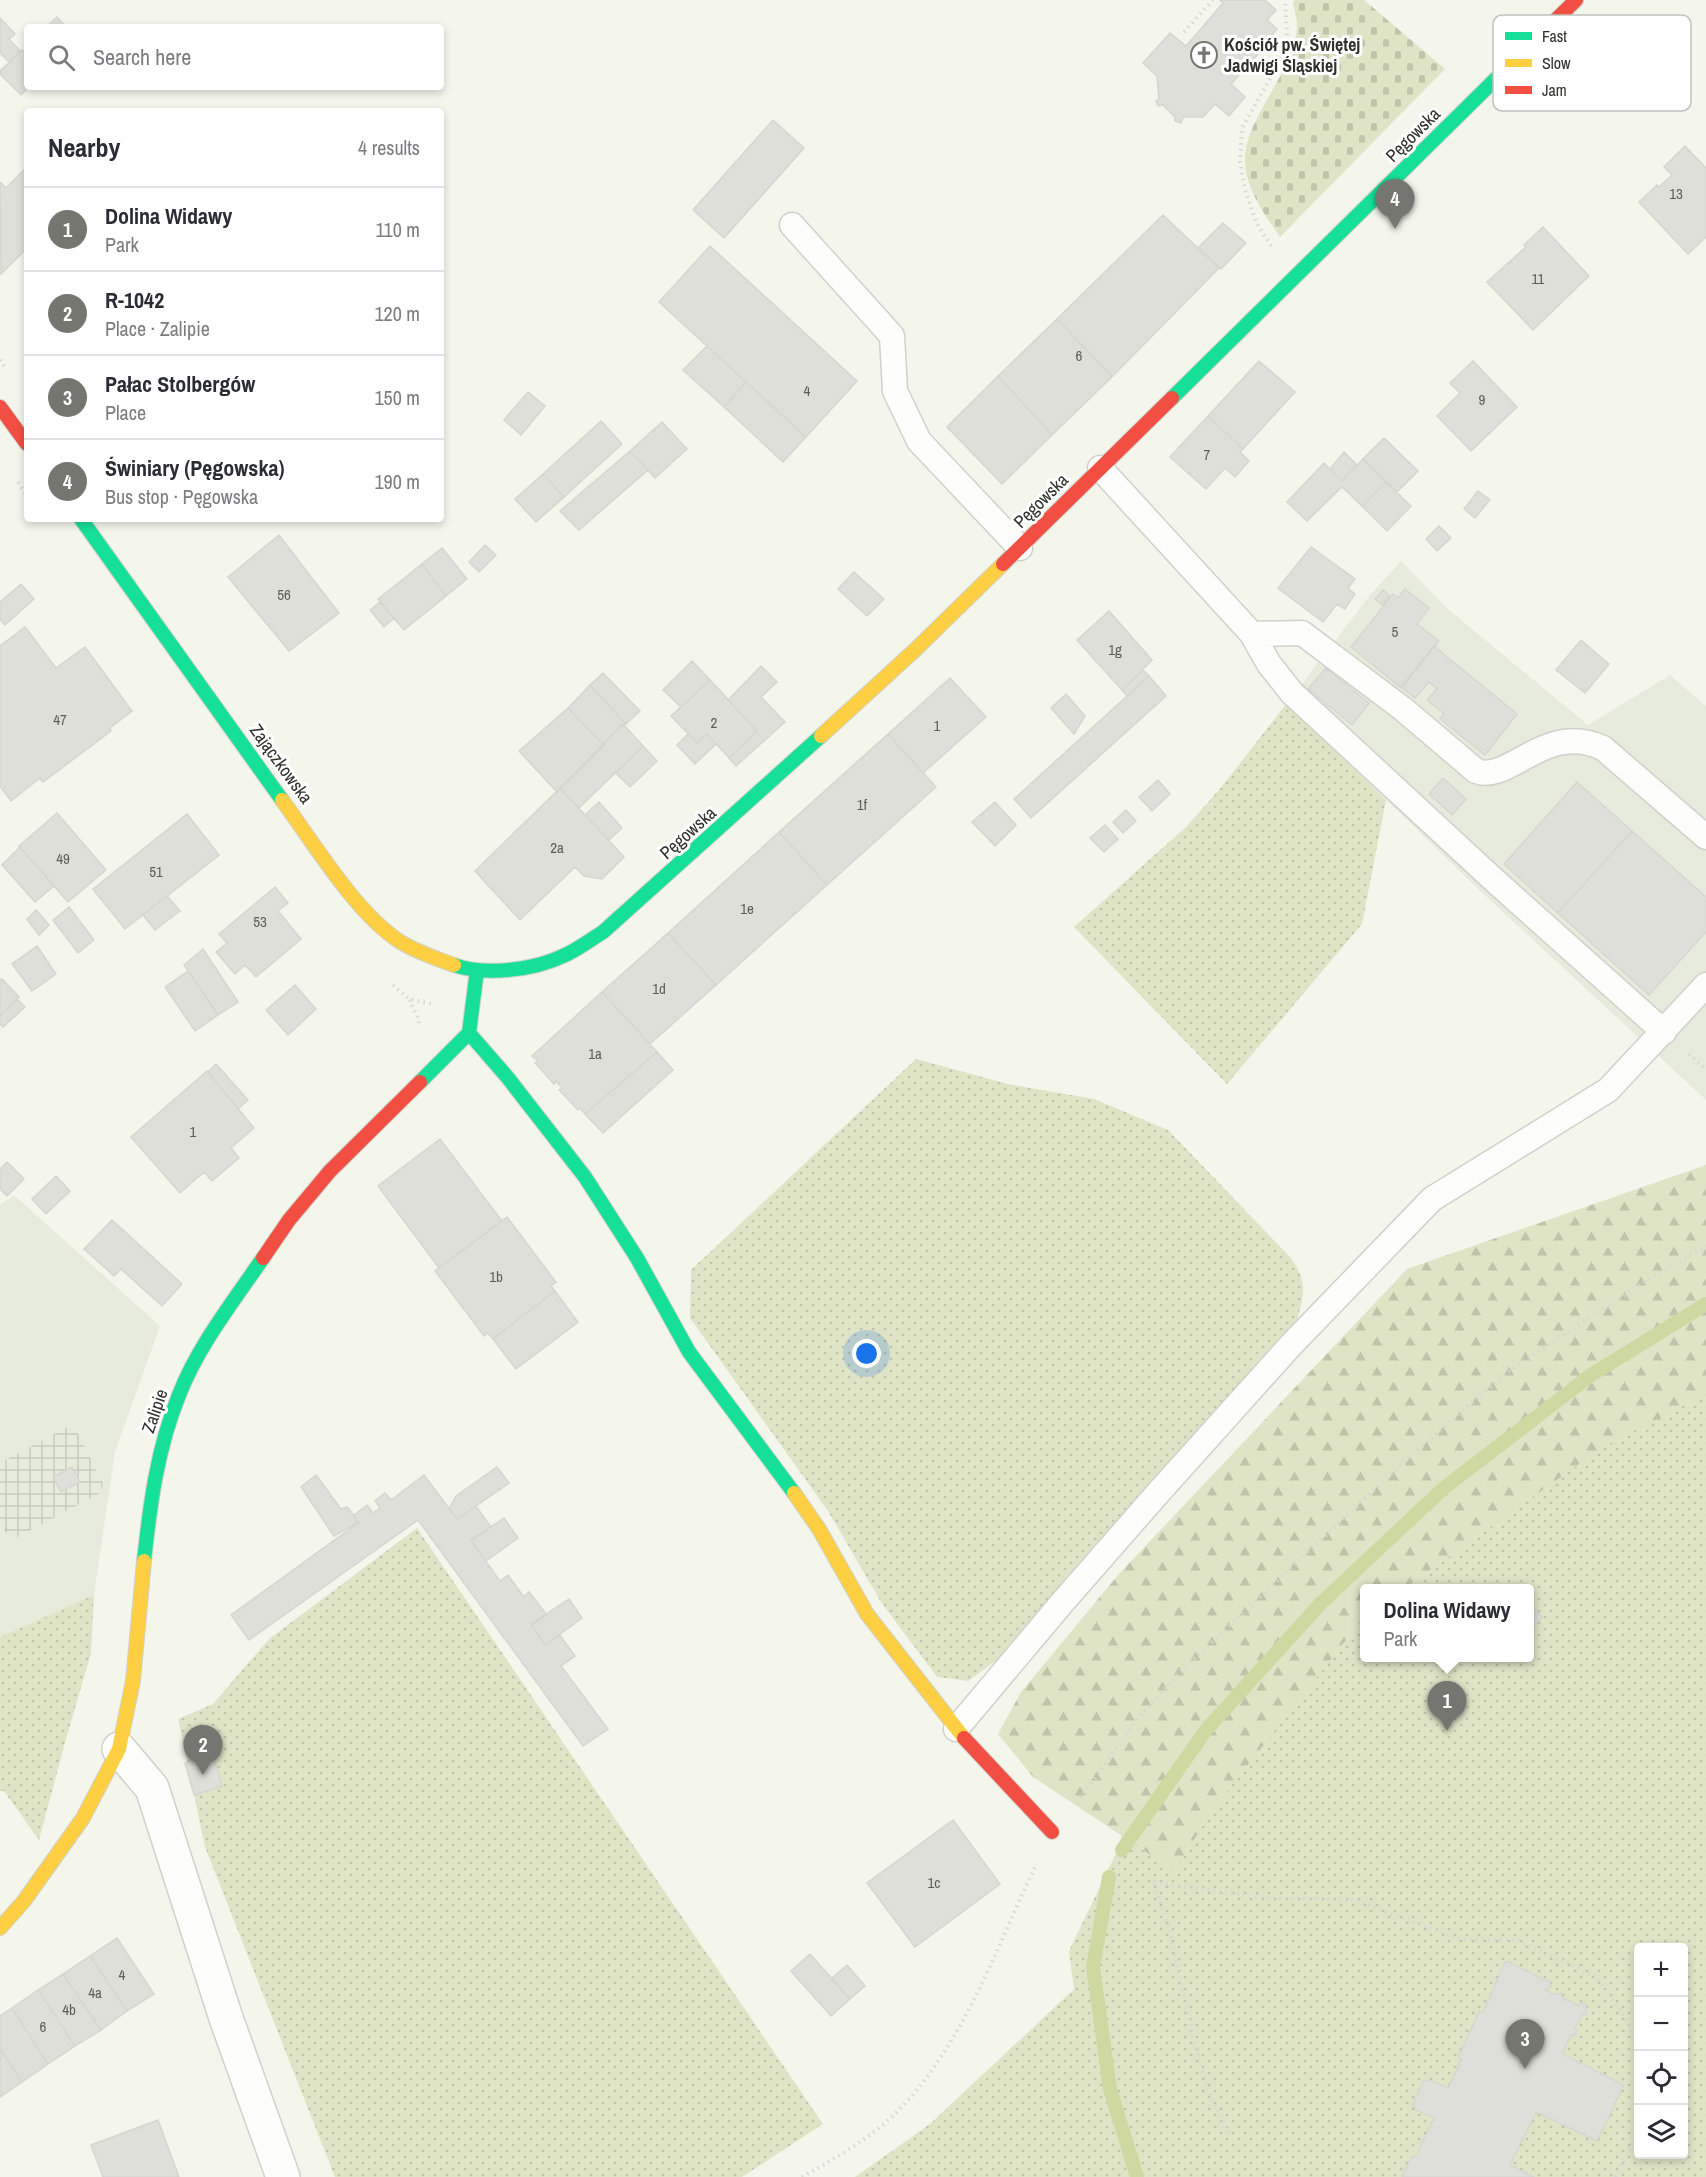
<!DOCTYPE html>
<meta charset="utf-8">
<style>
body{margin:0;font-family:"Archivo Narrow",sans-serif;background:#f2f2f3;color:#2b2b33}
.controls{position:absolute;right:18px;bottom:18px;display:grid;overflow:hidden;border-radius:6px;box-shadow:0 3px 9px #0003}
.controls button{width:54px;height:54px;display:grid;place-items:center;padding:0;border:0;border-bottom:2px solid #e1e1e2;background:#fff;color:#2b2b33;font:30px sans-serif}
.you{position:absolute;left:867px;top:1354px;width:21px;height:21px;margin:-15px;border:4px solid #fff;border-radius:50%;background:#1a73e8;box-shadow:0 0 0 9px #1a73e833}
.badge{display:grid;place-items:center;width:39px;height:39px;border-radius:50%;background:#75766f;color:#fff;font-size:20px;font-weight:700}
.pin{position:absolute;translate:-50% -50px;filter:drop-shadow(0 2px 3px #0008)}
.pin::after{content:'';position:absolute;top:32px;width:21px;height:18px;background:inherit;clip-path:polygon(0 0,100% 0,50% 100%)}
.popup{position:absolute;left:1360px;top:1584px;width:174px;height:78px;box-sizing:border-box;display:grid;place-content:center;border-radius:6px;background:#fff;filter:drop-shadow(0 2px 4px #0005);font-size:20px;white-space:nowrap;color:#7c7c81}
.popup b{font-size:22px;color:#2b2b33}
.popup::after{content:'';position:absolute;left:50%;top:100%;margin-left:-12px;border:12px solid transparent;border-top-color:#fff}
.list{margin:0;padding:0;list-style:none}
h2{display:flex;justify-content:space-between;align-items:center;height:78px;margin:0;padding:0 24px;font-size:26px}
h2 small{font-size:20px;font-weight:400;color:#7c7c81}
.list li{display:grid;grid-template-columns:39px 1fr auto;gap:18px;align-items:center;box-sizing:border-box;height:84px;padding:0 24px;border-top:2px solid #e1e1e2}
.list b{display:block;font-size:22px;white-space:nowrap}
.list p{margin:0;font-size:20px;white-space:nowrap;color:#7c7c81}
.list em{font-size:20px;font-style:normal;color:#7c7c81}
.icon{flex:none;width:33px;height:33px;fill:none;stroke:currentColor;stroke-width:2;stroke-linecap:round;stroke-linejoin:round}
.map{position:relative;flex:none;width:1706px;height:2177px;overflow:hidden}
.search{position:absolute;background:#fff;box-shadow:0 3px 9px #0003;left:24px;top:24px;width:420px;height:66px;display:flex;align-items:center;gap:15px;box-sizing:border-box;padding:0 21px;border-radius:6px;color:#7c7c81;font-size:22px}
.panel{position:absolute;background:#fff;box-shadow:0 3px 9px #0003;left:24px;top:108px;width:420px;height:414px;border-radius:6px}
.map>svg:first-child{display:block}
.built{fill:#e7ebdb}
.industrial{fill:url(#industrial-grid)}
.green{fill:url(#green-dots);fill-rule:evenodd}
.forest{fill:url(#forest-firs)}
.cemetery{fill:url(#cemetery-stones)}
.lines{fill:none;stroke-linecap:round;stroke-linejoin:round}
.stream{stroke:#ced8a1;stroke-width:14}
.building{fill:#dedfd8;stroke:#d5d7cf;stroke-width:1.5}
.lane-casing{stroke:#d0d1ca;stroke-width:27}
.street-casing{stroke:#d0d1ca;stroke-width:36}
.fast-casing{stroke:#d0d1ca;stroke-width:16}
.slow-casing{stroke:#d0d1ca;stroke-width:16}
.jam-casing{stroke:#d0d1ca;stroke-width:16}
.path{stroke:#d7d7d4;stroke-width:4;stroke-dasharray:1.5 4.5;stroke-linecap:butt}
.lane{stroke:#fdfefc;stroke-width:24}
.street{stroke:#fdfefc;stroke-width:33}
.fast{stroke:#16e098;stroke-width:14}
.slow{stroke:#ffcf43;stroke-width:14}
.jam{stroke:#f24e42;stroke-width:14}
.labels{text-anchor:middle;stroke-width:6;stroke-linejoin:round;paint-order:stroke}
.number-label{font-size:15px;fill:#5d5e58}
.poi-label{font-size:18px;font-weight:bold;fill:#30312b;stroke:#fff;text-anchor:start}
.street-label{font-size:18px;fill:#30312b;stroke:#fff}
.key{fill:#fff;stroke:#c1c1bf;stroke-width:1.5}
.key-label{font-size:16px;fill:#30312b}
</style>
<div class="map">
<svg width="1706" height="2177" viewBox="0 0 1706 2177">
<defs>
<pattern id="industrial-grid" width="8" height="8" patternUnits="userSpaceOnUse" patternTransform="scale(1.5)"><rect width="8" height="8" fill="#e7ebdb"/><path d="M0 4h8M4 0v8" fill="none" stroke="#c6cabc"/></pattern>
<pattern id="green-dots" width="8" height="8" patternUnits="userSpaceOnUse" patternTransform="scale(1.5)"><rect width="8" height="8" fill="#dfe4c7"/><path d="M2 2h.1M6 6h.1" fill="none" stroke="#c0c4ab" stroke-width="1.8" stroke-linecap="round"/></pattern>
<pattern id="forest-firs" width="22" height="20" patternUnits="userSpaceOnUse" patternTransform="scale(1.5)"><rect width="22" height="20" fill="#dfe4c7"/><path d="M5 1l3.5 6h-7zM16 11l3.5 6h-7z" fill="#c0c4ab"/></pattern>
<pattern id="cemetery-stones" width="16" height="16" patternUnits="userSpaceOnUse" patternTransform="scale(1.5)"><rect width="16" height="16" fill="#dfe4c7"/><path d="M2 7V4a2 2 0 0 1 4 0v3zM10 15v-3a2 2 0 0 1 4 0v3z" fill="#c0c4ab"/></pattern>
</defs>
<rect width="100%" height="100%" fill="#f4f6ec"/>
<!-- built -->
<path class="built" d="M1401,561l48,49 139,115 82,-50 36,31v394l-228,-211 -191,-186 84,-109z
M14,1195l146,131 -45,126 -21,143 -94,42v-432z"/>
<!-- industrial -->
<path class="industrial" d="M73,1424l30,60 -3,9 -90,48 -10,-20v-58z"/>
<!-- green -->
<path class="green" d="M1287,703l99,97 -24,124 -135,160 -153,-157 112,-100 33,-37z
M916,1059l92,25 86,15 74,31 122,127c19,26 14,37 6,67l-292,331 -36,26 -31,-4 -56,-75 -53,-91 -138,-193 1,-48z
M1706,1310v867h-851l75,-53 144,-135 -5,-38 52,-108 3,-42 129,-140zM1364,1588h166v70h-166zM1638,1948h46v206h-46z
M417,1528l406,596 -81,53h-407l-130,-330 -27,-128 35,-15 56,-65z
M94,1595l-3,58 -25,86 -27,101 -35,-49h-4v-154z"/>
<!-- forest -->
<path class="forest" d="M1706,1165v229l-103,53 -198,141h-41v29l-153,195 -36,59 -142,-94 -35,-43 23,-42 97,-117 289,-306z"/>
<!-- cemetery -->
<path class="cemetery" d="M1295,0h69l81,69 -165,168c-14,-21 -34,-47 -35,-75 -1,-44 47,-86 52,-133 1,-8 -3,-19 -4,-27z"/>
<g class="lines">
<!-- stream -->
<path class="stream" d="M1122,1850l84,-120 115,-127 123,-115 147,-113 115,-71
M1109,1877l-16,90 17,122 27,88"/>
</g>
<!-- building -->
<path class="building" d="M1220,0h45l11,10 -9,10 10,9 -7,8 4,4 -2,3 -3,-2 -38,42 14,13 -16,19 -14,-12 -12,13h-20l-2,6 -6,-2v-4l-12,-12 -5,1 -2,-5 3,-2 -2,-23 -14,-13 27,-30 16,13 37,-43z
M57,17l9,10h-20z
M0,18l15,16 -6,5 11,12 -11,11 -9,-9z
M22,50l5,5v32h2l-8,8 -21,-21v-3z
M773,120l31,28 -80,90 -31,-28z
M1685,146l21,22v69l-18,17 -49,-52 18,-17 2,2 13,-12 -8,-8z
M24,170l3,2v76l-26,26 -1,-92 6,6z
M1163,215l56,53 -107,109 -55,-58z
M1223,223l23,20 -25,26 -23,-21z
M1543,227l46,49 -56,54 -46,-48 39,-35 -2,-2z
M710,246l147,135 -51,56 -147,-135z
M1057,319l55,58 -60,58 -54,-59z
M707,346l39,36 -22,25 -41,-37z
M1259,361l36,31 -52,57 -35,-33z
M1473,361l44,46 -46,44 -34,-35 23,-23 -10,-10z
M998,376l54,59 -50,49 -55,-57z
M746,382l60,55 -23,25 -59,-55z
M528,392l17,14 -24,29 -17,-15z
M1208,416l35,33 -3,3 9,9 -14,16 -10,-9 -19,21 -36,-32z
M601,421l21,23 -58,53 -21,-23z
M662,422l25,27 -32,29 -25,-27z
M1384,438l34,33 -21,21 -34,-33z
M630,451l18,19 -69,60 -19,-19z
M1344,452l13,13 -15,16 -12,-12z
M1363,459l23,23 -24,24 -20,-19 -35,34 -20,-19 37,-39 18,18z
M543,474l21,23 -28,25 -21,-23z
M1386,482l25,24 -24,25 -25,-25z
M1478,491l12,9 -15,18 -11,-9z
M1439,526l12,12 -14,13 -11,-12z
M279,535l60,78 -50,38 -61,-74z
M485,545l11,10 -17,17 -10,-10z
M1311,547l44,32 -7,9 7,6 -10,15 -8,-5 -14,18 -45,-34z
M442,548l25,31 -21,17 -24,-32z
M422,564l24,32 -42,34 -26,-31z
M854,572l30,27 -17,17 -29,-27z
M21,584l13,15 -29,26 -5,-6v-17z
M1405,589l24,19 -12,16 22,17 -38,47 -50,-41 42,-53 5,4z
M1383,590l7,6 -8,9 -7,-6z
M380,602l14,16 -10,9 -14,-17z
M1109,611l43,49 -30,30 -45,-50z
M25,627l31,41 29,-21 47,64 -22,17 1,3 -68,51 -3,-4 -29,23 -11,-15v-140z
M1581,640l28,24 -24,29 -29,-23z
M1434,646l83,68 -32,41 -45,-36 4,-5 -17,-14 10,-11 -8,-7 -14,16 -14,-11z
M692,661l18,19 -29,27 -18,-17z
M761,666l16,16 -16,15 24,25 -49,44 -7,-8 28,-27 -29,-31z
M1326,668l43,35 -17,22 -44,-36z
M1143,670l6,6 -22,20 -5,-6z
M603,673l37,38 -14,13 -36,-39z
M1149,676l17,20 -135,122 -17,-19z
M950,678l36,39 -63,56 -35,-39z
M710,680l47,51 -28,27 -22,-24 -10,9 -26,-27z
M590,685l36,39h-3l-20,20 -35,-36z
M1066,694l19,22 -11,18 -23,-26z
M568,708l36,37 -47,47 -38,-41z
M623,724l20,22 -64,62 -19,-20z
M688,734l9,9 10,-9 9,10 -21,20 -18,-19z
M888,734l48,53 -109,98 -48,-53z
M643,746l14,15 -27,26 -14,-14z
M1443,778l23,21 -14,16 -23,-21z
M1158,780l12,14 -18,17 -13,-14z
M1577,782l55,49 -74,82 -54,-49z
M560,788l64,69 -22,22 -18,-3 -9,-9 -55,53 -45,-49z
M599,802l23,26 -13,12 -24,-25z
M995,802l21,23 -21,21 -23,-24z
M1126,810l10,11 -13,12 -10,-11z
M57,813l49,57 -38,32 -49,-56z
M187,814l32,41 -94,74 -32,-40z
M1105,825l13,14 -14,13 -14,-14z
M1632,831l74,66v35l-57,63 -91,-82z
M779,832l48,53 -111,100 -48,-52z
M20,847l34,39 -19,16 -33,-37z
M275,887l13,16 -10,8 23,28 -45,38 -11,-12 -10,9 -19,-22 11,-9 -8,-9z
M167,896l13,15 -25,19 -12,-15z
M69,907l25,33 -16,13 -25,-33z
M36,910l13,15 -10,10 -12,-16z
M668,933l48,52 -66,59 -48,-52z
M37,946l19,28 -24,17 -20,-27z
M203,949l35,53 -20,13 -34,-50z
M188,971l30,44 -23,16 -30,-44z
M2,979l17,18 -19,19v-36z
M295,985l21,24 -28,26 -22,-25z
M602,992l55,60 -72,62 -5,-6 -2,2 -19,-20 3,-2 -6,-7 -2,3 -19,-21 3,-2 -6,-5z
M17,999l8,8 -22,20 -3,-3v-8z
M657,1052l16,18 -70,63 -18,-19z
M216,1064l32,36 -10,9 -30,-37z
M207,1071l47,57 -23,20 8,10 -27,23 -8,-9 -24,21 -49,-56z
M440,1139l62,82 -63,47 -61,-82z
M7,1162l17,17 -17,17 -7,-7v-20z
M56,1176l14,15 -24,23 -14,-15z
M507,1217l49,65 -5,4 4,5 -62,48 -5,-6 -4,3 -49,-65z
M112,1220l70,64 -20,22 -41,-37 -7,7 -30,-27z
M555,1291l23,31 -62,47 -23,-30z
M72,1467l8,15 -19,10 -8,-15z
M497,1467l12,16 -52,36 -8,-10 7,-13z
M316,1475l25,34 6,-2 12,15 -25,14 -33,-49z
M424,1475l33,44 19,-13 15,21 -20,14 29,40 8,-6 16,22 5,-5 18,23 -15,10 13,20 15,-10 15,21 -14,10 47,63 -25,17 -165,-226 -169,120 -18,-25 127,-92 -5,-7 14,-11 6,8 7,-5 -5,-7 10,-8 6,7z
M504,1518l14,20 -32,23 -15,-21z
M569,1599l13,19 -37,27 -14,-21z
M1530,1607l12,10 -12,14z
M213,1755l9,31 -28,9 -9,-32z
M953,1820l47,64 -85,63 -48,-64z
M117,1938l37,56 -27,17 -37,-55z
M810,1954l40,45 -19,17 -40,-45z
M90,1956l37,55 -26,19 -38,-56z
M1505,1962h4l35,18 6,1 1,5 -6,4 12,5 4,-2 2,5 16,8 3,-4 4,2v11l-3,-1 -8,14 2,3 -2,4h-4l-9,19 62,31 -27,56 -61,-29 -26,53 24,12h-132l9,-19 8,-3 -1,-4 16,-33 -18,-8 -3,-5 10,-24 7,-1 18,8 14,-29 -4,-1 21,-46 4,1z
M847,1965l18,21 -15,13 -19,-20z
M63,1974l38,56 -26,16 -37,-56z
M38,1990l37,56 -27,18 -36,-56z
M12,2008l36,56 -26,18 -22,-33v-33z
M0,2049l22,33 -22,15z
M158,2120l21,57h-76l-12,-32z"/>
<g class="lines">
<defs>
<path id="lane" d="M792,225l100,111 3,55 24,50 101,107
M1100,468l152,166 17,30 23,29 202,187 170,152
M1252,634l50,-1 101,76 73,62c33,13 69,-50 127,-23l103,89
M956,1729l105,-125 97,-111 133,-148 141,-146 176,-109 98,-105"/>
<path id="street" d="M119,1749l33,39 74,230 57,159"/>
<path id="fast" d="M1172,398l341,-336
M81,519l201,281
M454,965c31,11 80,5 109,-9 14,-6 27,-16 40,-24l218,-196
M469,1033l39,45 77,99 52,81 52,94 105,141
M420,1082l49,-49 8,-63
M144,1561c6,-56 13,-112 35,-166 19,-49 54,-93 84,-137"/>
<path id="slow" d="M821,736l94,-86 88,-86
M282,800c31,42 73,112 117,141 17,11 36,17 55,24
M794,1493l25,36 48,85 97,124
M0,1928l24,-27 59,-83 36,-69 14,-68 11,-120"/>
<path id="jam" d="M1513,62l63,-62
M0,407l27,37
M1003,564l169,-166
M263,1258l26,-38 41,-49 90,-89
M964,1738l88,94"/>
</defs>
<!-- lane casing -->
<use href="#lane" class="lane-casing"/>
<!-- street casing -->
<use href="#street" class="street-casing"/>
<!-- fast casing -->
<use href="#fast" class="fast-casing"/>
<!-- slow casing -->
<use href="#slow" class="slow-casing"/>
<!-- jam casing -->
<use href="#jam" class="jam-casing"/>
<!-- path -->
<path class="path" d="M1184,32l29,-32
M1271,246l-14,-22 -12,-34 -5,-28 2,-34 31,-55 14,-39 -2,-34
M0,360l6,8
M18,482l9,14
M393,985l16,14 24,5
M409,1000l10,20 -1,6
M1689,1054l17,15
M1077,1803l58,-81 46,-51 226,-212 102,-88 139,-92 58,-33
M1228,2133l-23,-52 -17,-65 -19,-90 -16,-44 105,15 96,3 105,39 57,1 81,37 30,44 11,31
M802,2177c33,-19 68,-38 95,-65 66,-67 98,-161 138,-245
M1615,2177l23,-45"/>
<!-- lane -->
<use href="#lane" class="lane"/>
<!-- street -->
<use href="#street" class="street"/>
<!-- fast -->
<use href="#fast" class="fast"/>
<!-- slow -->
<use href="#slow" class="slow"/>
<!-- jam -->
<use href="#jam" class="jam"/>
</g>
<!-- icons -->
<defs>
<symbol id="church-ring" viewBox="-11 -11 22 22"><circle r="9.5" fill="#fff" stroke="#75766f" stroke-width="1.5"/><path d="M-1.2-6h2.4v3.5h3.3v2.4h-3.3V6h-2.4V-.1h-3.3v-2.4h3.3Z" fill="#75766f"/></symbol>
</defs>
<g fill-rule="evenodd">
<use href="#church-ring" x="1189" y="40" width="30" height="30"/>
</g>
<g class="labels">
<!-- number labels -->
<g class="number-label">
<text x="1676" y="199">13</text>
<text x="1538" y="284">11</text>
<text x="1079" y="361">6</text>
<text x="807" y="396">4</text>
<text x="1482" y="405">9</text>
<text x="1207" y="460">7</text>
<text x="284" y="600">56</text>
<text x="1395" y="637">5</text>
<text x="1115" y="655">1g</text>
<text x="60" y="725">47</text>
<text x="714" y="728">2</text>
<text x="937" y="731">1</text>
<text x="862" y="810">1f</text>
<text x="557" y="853">2a</text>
<text x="63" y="864">49</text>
<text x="156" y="877">51</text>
<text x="747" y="914">1e</text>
<text x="260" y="927">53</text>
<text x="659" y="994">1d</text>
<text x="595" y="1059">1a</text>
<text x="193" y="1137">1</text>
<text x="496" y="1282">1b</text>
<text x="934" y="1888">1c</text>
<text x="122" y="1980">4</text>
<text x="95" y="1998">4a</text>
<text x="69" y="2015">4b</text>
<text x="43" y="2032">6</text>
</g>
<!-- poi labels -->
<g class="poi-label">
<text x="1224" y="51">Kościół pw. Świętej<tspan x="1224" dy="21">Jadwigi Śląskiej</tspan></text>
</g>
<!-- street labels -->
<g class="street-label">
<text transform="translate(1413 135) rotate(-45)" y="6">Pęgowska</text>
<text transform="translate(1041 501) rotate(-45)" y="6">Pęgowska</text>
<text transform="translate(281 764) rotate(54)" y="6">Zajączkowska</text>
<text transform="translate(688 833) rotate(-42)" y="6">Pęgowska</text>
<text transform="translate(155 1411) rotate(-71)" y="6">Zalipie</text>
</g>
</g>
<!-- legend -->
<rect x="1493" y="15" width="198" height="96" rx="9" class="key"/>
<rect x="1505" y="32" width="27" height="8" fill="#16e098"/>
<rect x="1505" y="59" width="27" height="8" fill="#ffcf43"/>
<rect x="1505" y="86" width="27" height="8" fill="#f24e42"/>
<g class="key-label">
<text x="1542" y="42">Fast</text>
<text x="1542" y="69">Slow</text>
<text x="1542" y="96">Jam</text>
</g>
</svg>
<div class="controls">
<button>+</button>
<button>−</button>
<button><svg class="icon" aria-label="locate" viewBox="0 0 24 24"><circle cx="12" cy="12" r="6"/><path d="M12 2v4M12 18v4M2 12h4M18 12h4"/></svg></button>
<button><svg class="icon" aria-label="layers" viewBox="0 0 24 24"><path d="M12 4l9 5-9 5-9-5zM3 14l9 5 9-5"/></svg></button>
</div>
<div class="you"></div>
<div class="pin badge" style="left:1447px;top:1731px">1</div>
<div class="popup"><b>Dolina Widawy</b>Park</div>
<div class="pin badge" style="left:203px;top:1775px">2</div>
<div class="pin badge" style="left:1525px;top:2069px">3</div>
<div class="pin badge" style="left:1395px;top:229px">4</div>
<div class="search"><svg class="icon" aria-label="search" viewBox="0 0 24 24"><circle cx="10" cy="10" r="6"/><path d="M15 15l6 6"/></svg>Search here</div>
<section class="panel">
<h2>Nearby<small>4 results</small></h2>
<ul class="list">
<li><span class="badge">1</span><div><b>Dolina Widawy</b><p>Park</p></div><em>110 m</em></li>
<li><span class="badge">2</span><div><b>R-1042</b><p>Place · Zalipie</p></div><em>120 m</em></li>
<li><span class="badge">3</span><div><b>Pałac Stolbergów</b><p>Place</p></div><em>150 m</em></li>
<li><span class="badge">4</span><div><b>Świniary (Pęgowska)</b><p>Bus stop · Pęgowska</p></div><em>190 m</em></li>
</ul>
</section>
</div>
